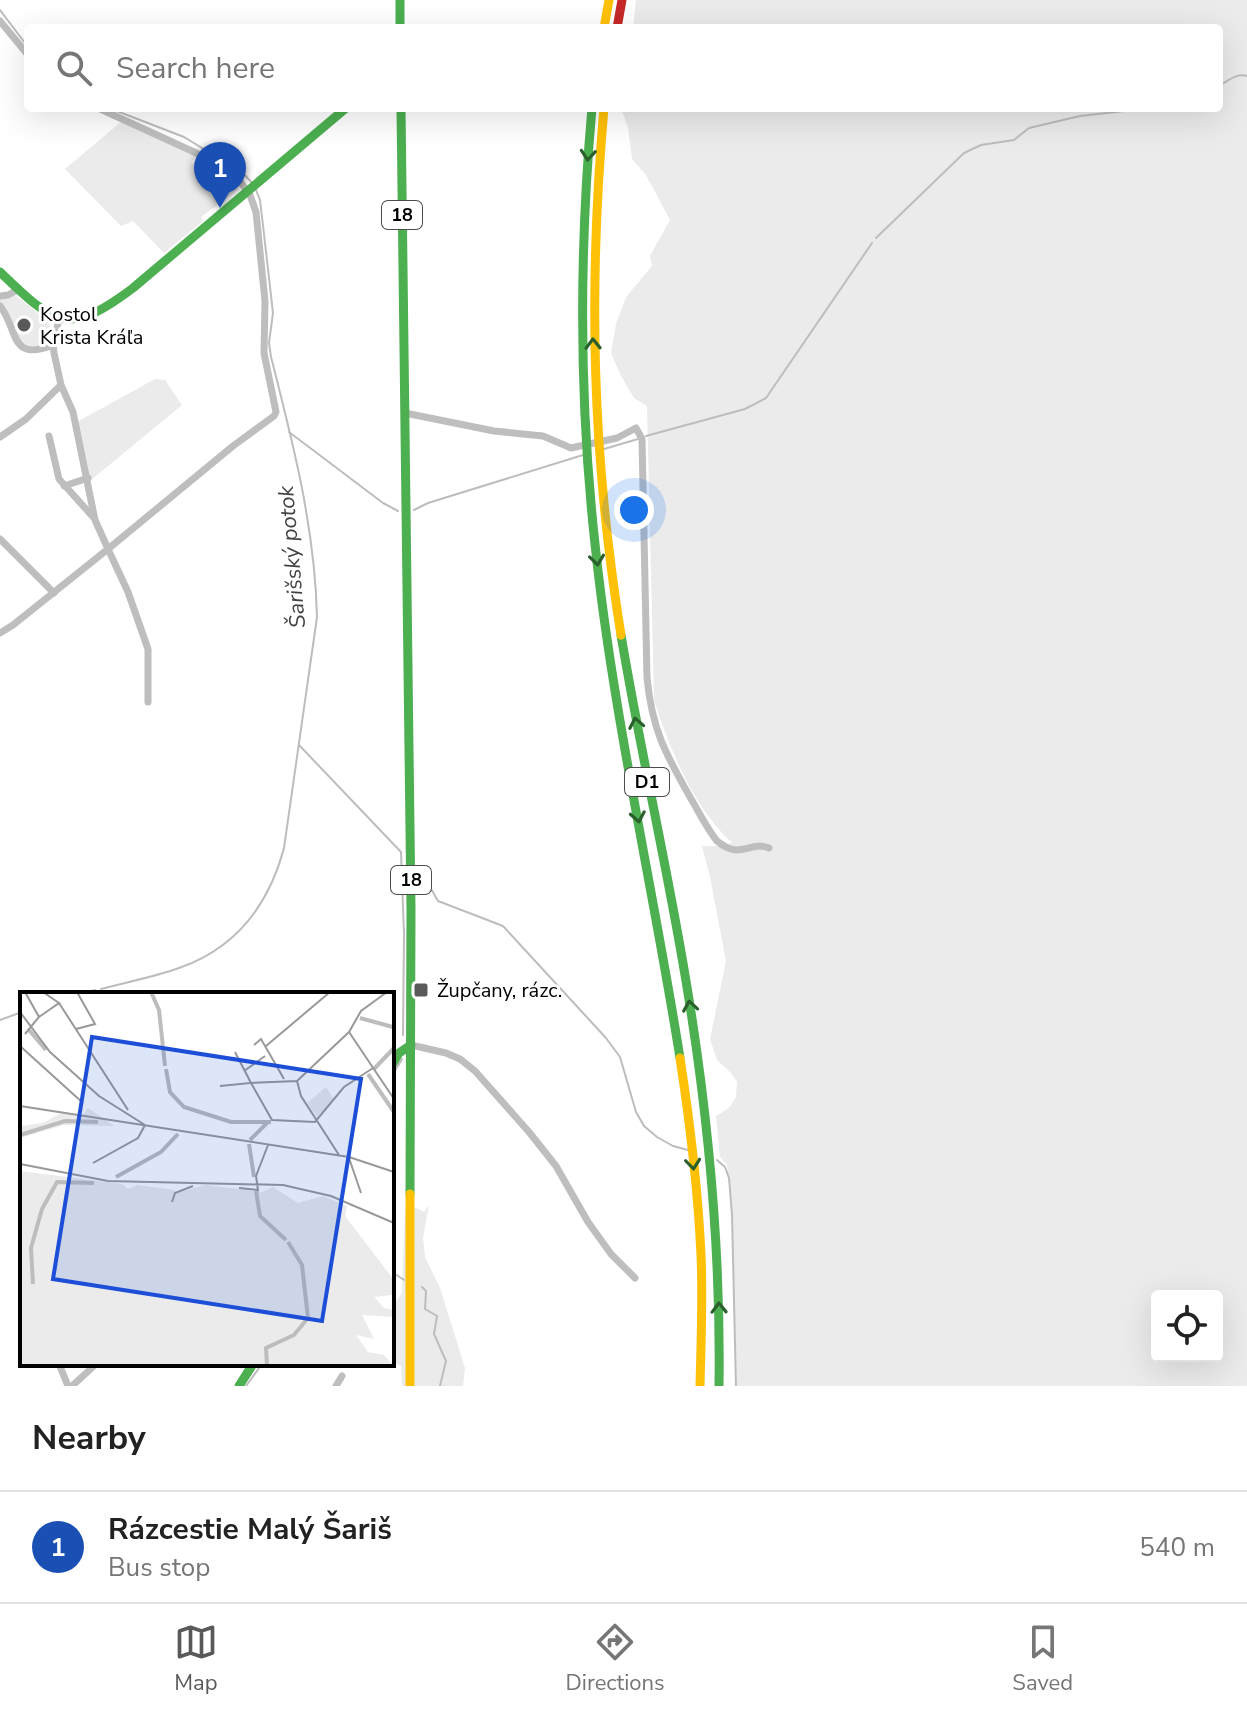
<!DOCTYPE html>
<meta charset="utf-8">
<style>
body{margin:0;font-family:"Nunito Sans",sans-serif;background:#f6f6f6;color:#222}
.controls{position:absolute;right:24px;bottom:24px;display:grid;overflow:hidden;border-radius:8px;box-shadow:0 8px 32px #0002}
.controls button{width:72px;height:72px;display:grid;place-items:center;padding:0;border:0;border-bottom:2px solid #e0e0e0;background:#fff;color:#222;font:40px sans-serif}
.you{position:absolute;left:634px;top:510px;width:28px;height:28px;margin:-20px;border:6px solid #fff;border-radius:50%;background:#1a73e8;box-shadow:0 0 0 12px #1a73e833}
.badge{display:grid;place-items:center;width:52px;height:52px;border-radius:50%;background:#595959;color:#fff;font-size:26px;font-weight:700}
.pin{position:absolute;translate:-50% -66px;filter:drop-shadow(0 2px 4px #0008)}
.pin::after{content:'';position:absolute;top:42px;width:28px;height:24px;background:inherit;clip-path:polygon(0 0,100% 0,50% 100%)}
.list{margin:0;padding:0;list-style:none}
h2{display:flex;justify-content:space-between;align-items:center;height:104px;margin:0;padding:0 32px;font-size:34px}
h2 small{font-size:26px;font-weight:400;color:#767676}
.list li{display:grid;grid-template-columns:52px 1fr auto;gap:24px;align-items:center;box-sizing:border-box;height:112px;padding:0 32px;border-top:2px solid #e0e0e0}
.list b{display:block;font-size:30px;white-space:nowrap}
.list p{margin:0;font-size:26px;white-space:nowrap;color:#767676}
.list em{font-size:26px;font-style:normal;color:#767676}
.icon{flex:none;width:44px;height:44px;fill:none;stroke:currentColor;stroke-width:2;stroke-linecap:round;stroke-linejoin:round}
.map{position:relative;flex:none;width:1247px;height:1386px;overflow:hidden}
.search{position:absolute;background:#fff;box-shadow:0 8px 32px #0002;left:24px;right:24px;top:24px;height:88px;display:flex;align-items:center;gap:20px;box-sizing:border-box;padding:0 28px;border-radius:8px;color:#767676;font-size:30px}
.sheet{height:216px;background:#fff}
nav{display:flex;justify-content:space-around;align-items:center;box-sizing:border-box;height:112px;border-top:2px solid #e0e0e0;background:#fff;font-size:22px;color:#767676}
nav a{display:grid;justify-items:center;gap:4px}
nav .on{color:#595959}
.map>svg:first-child{display:block}
.green{fill:#ebebeb;fill-rule:evenodd}
.lines{fill:none;stroke-linecap:round;stroke-linejoin:round}
.stream{stroke:#bdbdbd;stroke-width:2}
.street{stroke:#bebebe;stroke-width:7}
.fast{stroke:#4caf50;stroke-width:9}
.slow{stroke:#ffc107;stroke-width:9}
.jam{stroke:#c62828;stroke-width:9}
.oneway{stroke:#2a602c}
.poi-dot{fill:#595959;stroke:#fff;stroke-width:3}
.labels{text-anchor:middle;stroke-width:6;stroke-linejoin:round;paint-order:stroke}
.shield{fill:#fff;stroke:#4c4c4c;stroke-width:2}
.shield-label{font-size:18px;font-weight:bold;fill:#000}
.poi-label{font-size:20px;fill:#000;stroke:#fff;text-anchor:start}
.water-label{font-size:22px;font-style:italic;fill:#424242;stroke:#fff}
.inset-river{fill:none;stroke:#bdbdbd;stroke-width:4}
.inset-road{fill:none;stroke:#999;stroke-width:2}
.view{fill:#1d4ed8;fill-opacity:0.15;stroke:#1d4ed8;stroke-width:4}
.inset-edge{fill:none;stroke:#000;stroke-width:4}
</style>
<div class="map">
<svg width="1247" height="1386" viewBox="0 0 1247 1386">
<rect width="100%" height="100%" fill="#fff"/>
<!-- green -->
<path class="green" d="M636,0h611v1386h-510l-6,-186 -4,-35 -7,-8 -4,-41 13,-8 7,-11 1,-15 -6,-9 -14,-13 -7,-21 16,-78 -16,-84 -8,-31h16l14,-3c-40,-38 -61,-91 -78,-143l-7,-294 -13,-8 -13,-22 -10,-23 5,-29 10,-27 26,-31 -2,-10 20,-36 -24,-45 -14,-16 -4,-31 -7,-20h598v-80h-586zM1157,1296h60v60h-60z
M122,121l75,34 -6,7 7,7 6,-2 23,25 8,-7 4,4 -38,28 2,4 -39,32 -31,-32 -12,5 -56,-57z
M15,295l33,26 2,6 -1,17 -2,-1 -3,3c-5,0 -10,2 -14,1 -19,-6 -17,-32 -30,-43v-7z
M155,379l10,1 17,25 -91,75 -4,-3 -12,-54z
M429,1205l-6,33 2,19 15,31 25,80 -2,18h-61l-1,-20 -9,-4v-55l10,-14 3,-84 9,-2 10,5z"/>
<g class="lines">
<!-- stream -->
<path class="stream" d="M0,10l28,37
M1219,86c9,-5 17,-13 28,-10
M109,108l75,29 59,36 10,11
M876,238l88,-85 17,-8 33,-5 15,-12 51,-12 71,-8
M289,432l94,71 15,8
M646,436l99,-27 21,-11 106,-155
M604,449l34,-10
M414,510l14,-7 155,-48
M299,745l102,107 3,82 -1,101
M422,873l16,28 65,25 103,112 14,19 16,55 8,14 13,11 16,9 15,4
M101,989c26,-7 53,-12 78,-21 57,-20 90,-64 105,-120l33,-231c-2,-89 -24,-174 -46,-260l-2,-14 4,-30 -9,-79 -4,-34 -4,-10
M81,994l14,-4
M0,1020l22,-8
M392,1076l10,-17
M717,1160l8,7 4,11 3,37 4,171
M392,1268l3,6 9,6
M422,1287l4,4 -1,18 12,7 -3,18 12,27 -6,25
M246,1386l16,-22"/>
<!-- street -->
<path class="street" d="M0,21l28,34
M0,296l8,-1 11,-6
M0,306c18,22 9,57 53,39
M59,319l-6,26 1,8 7,32 12,27 22,108 13,29 125,-103 41,-30 2,-4 -12,-59 1,-52 -9,-89 -6,-17 -14,-19 -31,-19 -107,-49
M405,413l89,18 49,5 28,12 46,-10 19,-10 6,11 5,239c5,51 18,75 43,119 9,15 16,30 27,44 24,20 32,-1 52,7
M49,436l10,43 35,39
M0,437l26,-18 35,-34
M64,486l24,-8
M0,539l54,54
M0,633l13,-8 95,-76 20,43 20,57v53
M411,1045l35,8 14,6 15,12 54,61 27,34 32,56 23,32 24,24
M59,1364l9,22
M72,1386l24,-22
M336,1386l6,-10"/>
<!-- fast -->
<path class="fast" d="M400,0v28
M401,108l10,801 -1,285
M592,108c-13,145 -13,290 3,436 18,171 58,343 85,514
M0,272c55,53 68,65 133,16l213,-180
M621,635c19,114 45,226 64,340 23,136 36,273 34,411
M392,1065l7,-12 12,-8
M239,1386l14,-22"/>
<!-- slow -->
<path class="slow" d="M604,28l5,-28
M604,108c-16,181 -12,347 17,527
M680,1058c10,65 18,132 21,197 2,44 0,87 -1,131
M410,1386v-192"/>
<!-- jam -->
<path class="jam" d="M617,28l5,-28"/>
</g>
<!-- one-way arrows -->
<defs><path id="oneway-chevron" d="M-2-3.5L2.5 0L-2 3.5" fill="none" stroke-width="1.6" stroke-linecap="round" stroke-linejoin="round" transform="scale(2)"/></defs>
<g class="oneway">
<use href="#oneway-chevron" transform="translate(588 155) rotate(95)"/>
<use href="#oneway-chevron" transform="translate(593 344) rotate(-91)"/>
<use href="#oneway-chevron" transform="translate(597 560) rotate(83)"/>
<use href="#oneway-chevron" transform="translate(636 723) rotate(-101)"/>
<use href="#oneway-chevron" transform="translate(638 817) rotate(80)"/>
<use href="#oneway-chevron" transform="translate(690 1006) rotate(-99)"/>
<use href="#oneway-chevron" transform="translate(693 1164) rotate(84)"/>
<use href="#oneway-chevron" transform="translate(719 1308) rotate(-91)"/>
</g>
<!-- markers -->
<g class="poi-dot">
<circle cx="24" cy="325" r="8"/>
<rect x="413" y="982" width="16" height="16" rx="4"/>
</g>
<g class="labels">
<!-- shield labels -->
<g class="shield">
<rect x="382" y="201" width="40" height="28" rx="6"/>
<rect x="625" y="768" width="44" height="28" rx="6"/>
<rect x="391" y="866" width="40" height="28" rx="6"/>
</g>
<g class="shield-label">
<text x="402" y="221">18</text>
<text x="647" y="788">D1</text>
<text x="411" y="886">18</text>
</g>
<!-- poi labels -->
<g class="poi-label">
<text x="40" y="321">Kostol<tspan x="40" dy="23">Krista Kráľa</tspan></text>
<text x="437" y="997">Župčany, rázc.</text>
</g>
<!-- water labels -->
<g class="water-label">
<text transform="translate(291 557) rotate(-95)" y="8">Šarišský potok</text>
</g>
</g>
<!-- overview -->
<g transform="translate(20 992)">
<rect width="374" height="374" fill="#fff"/>
<path d="M306,95l8,12 -17,18 -10,-14zM68,116l26,18 -50,-1 -44,13v-12l23,-3 18,-10 22,2zM0,179l102,13 6,5 9,-4 38,5 -1,4 31,-9 57,7 11,-5 25,16 25,-7 24,10 -2,10 49,64 -2,15 -18,2 10,11 10,2v7l-32,-2 12,24 -18,-4 12,17 16,3 10,11h-374z" fill="#ebebeb"/>
<path class="inset-river" d="M131,0l8,18 6,56M340,26l33,9M9,38l17,20M146,77l4,23 14,15 47,15h40M354,77l20,-21M348,82l26,38M0,143l45,-14 33,1M230,148l18,-18M229,152l5,33M96,185l45,-25 17,-18M236,199l4,25 26,24M13,292l-2,-36 11,-39 15,-27 37,1M247,374l-1,-18 28,-13 14,-17 -6,-53 -14,-23"/>
<path class="inset-road" d="M39,11l69,107M0,20l30,40 49,44 46,29 -7,13 -45,25M19,25l20,-14 -16,-11M56,37l19,-5 -18,-32M329,40l45,67M5,42l14,-17 -14,-25M234,53l7,-6 23,40M0,54l63,57M246,54l64,-54M224,79l21,-15M277,89l-46,2 21,37 43,2 29,-35 29,-19M277,89l52,-49 12,-21 26,-19M277,89l4,15 38,59M200,94l31,-3 -16,-31M0,114l329,51 45,15M329,166l12,35M0,172l88,17 175,4 48,11 63,27M219,196l19,2 -2,-14 12,-31M152,210l3,-9 18,-7"/>
<path class="view" d="M72,45l269,42 -39,242 -269,-42z"/>
<rect width="374" height="374" class="inset-edge"/>
</g>
</svg>
<div class="controls">
<button><svg class="icon" aria-label="locate" viewBox="0 0 24 24"><circle cx="12" cy="12" r="6"/><path d="M12 2v4M12 18v4M2 12h4M18 12h4"/></svg></button>
</div>
<div class="you"></div>
<div class="pin badge" style="left:220px;top:208px;background:#1a4fb4">1</div>
<div class="search"><svg class="icon" aria-label="search" viewBox="0 0 24 24"><circle cx="10" cy="10" r="6"/><path d="M15 15l6 6"/></svg>Search here</div>
</div>
<section class="sheet">
<h2>Nearby<small></small></h2>
<ul class="list">
<li><span class="badge" style="background:#1a4fb4">1</span><div><b>Rázcestie Malý Šariš</b><p>Bus stop</p></div><em>540 m</em></li>
</ul>
</section>
<nav>
<a class="on"><svg class="icon" aria-label="map" viewBox="0 0 24 24"><path d="M3 6l6-2 6 2 6-2v14l-6 2-6-2-6 2zM9 4v14M15 6v14"/></svg>Map</a>
<a><svg class="icon" aria-label="directions" viewBox="0 0 24 24"><path d="M12 3l9 9-9 9-9-9zM9 14v-3h6M13 9l2 2-2 2"/></svg>Directions</a>
<a><svg class="icon" aria-label="saved" viewBox="0 0 24 24"><path d="M7 4h10v16l-5-4-5 4z"/></svg>Saved</a>
</nav>
